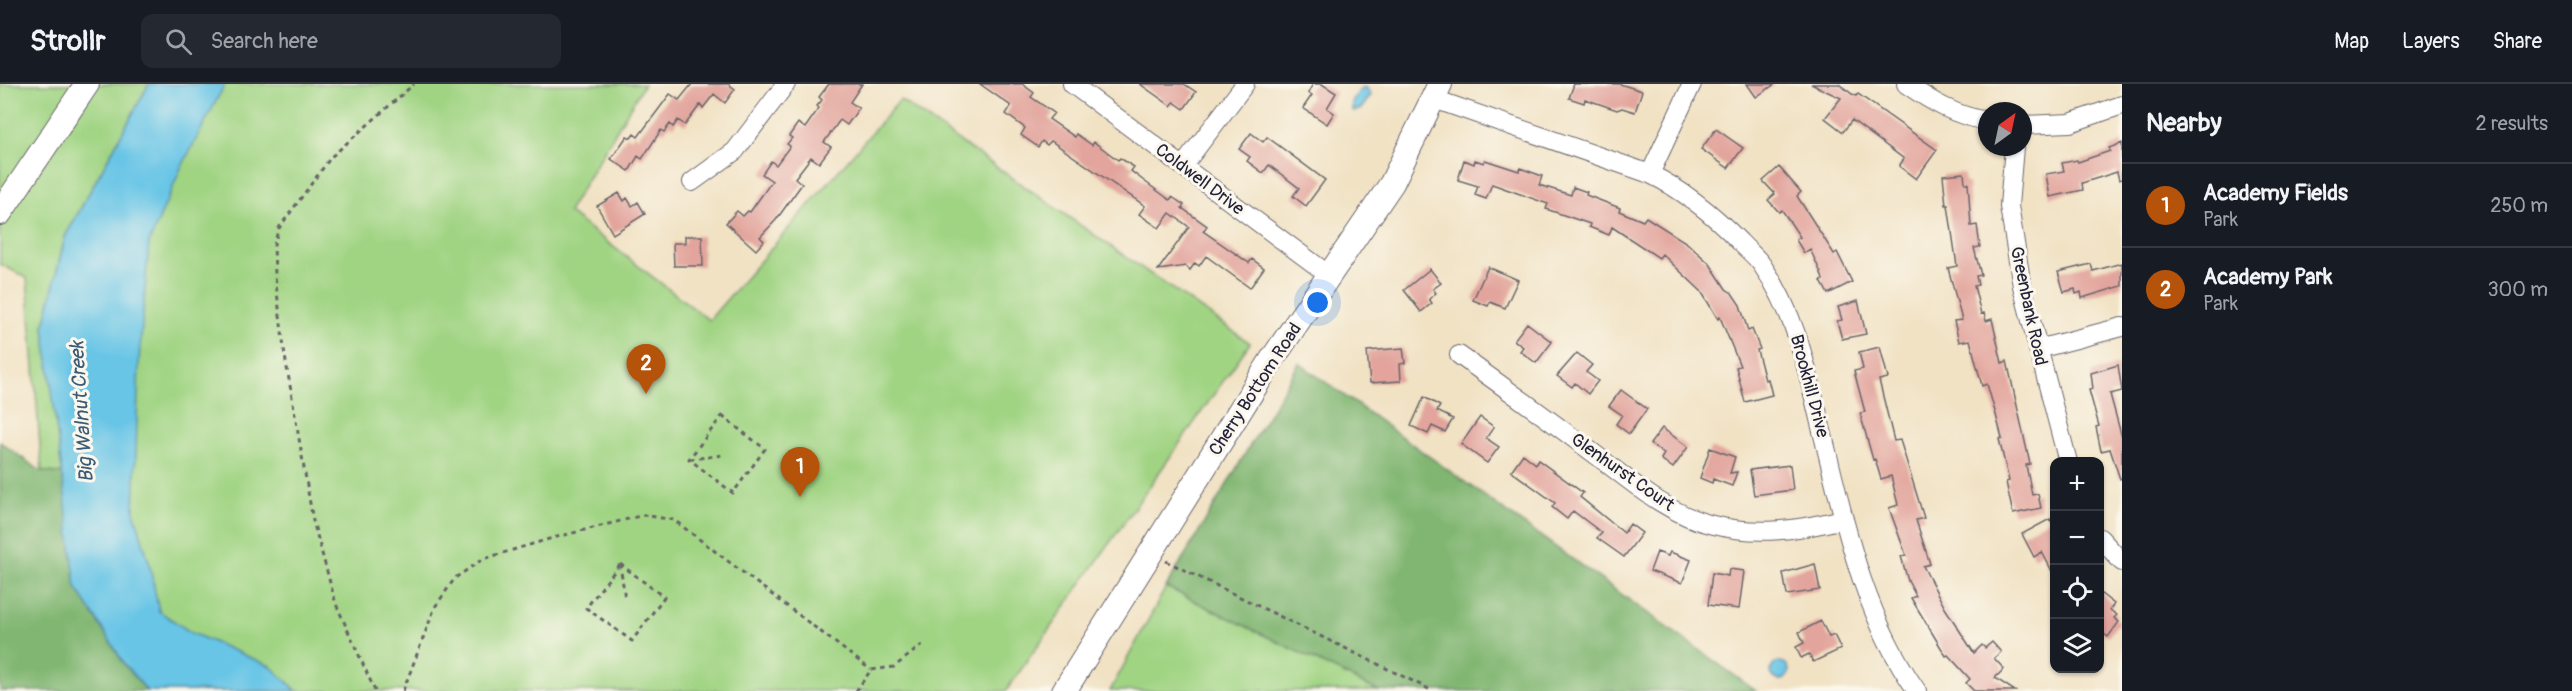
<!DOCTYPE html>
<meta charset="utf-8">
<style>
body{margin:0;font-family:Pangolin,sans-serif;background:#242831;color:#f1f3f6}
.controls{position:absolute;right:18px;bottom:18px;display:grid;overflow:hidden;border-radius:12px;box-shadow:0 2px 4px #0004}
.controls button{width:54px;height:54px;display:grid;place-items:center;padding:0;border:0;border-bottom:2px solid #363941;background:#171b24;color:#f1f3f6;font:30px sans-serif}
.compass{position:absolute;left:1978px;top:18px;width:54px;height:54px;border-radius:50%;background:#171b24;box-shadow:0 2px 4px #0004;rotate:33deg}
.you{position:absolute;left:1318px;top:219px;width:21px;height:21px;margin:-15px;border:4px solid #fff;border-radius:50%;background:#1a73e8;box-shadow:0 0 0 9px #1a73e833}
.badge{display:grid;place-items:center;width:39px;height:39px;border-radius:50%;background:#b45309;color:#fff;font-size:20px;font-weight:700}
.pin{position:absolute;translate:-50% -50px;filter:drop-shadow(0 2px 3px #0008)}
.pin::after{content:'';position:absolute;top:32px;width:21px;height:18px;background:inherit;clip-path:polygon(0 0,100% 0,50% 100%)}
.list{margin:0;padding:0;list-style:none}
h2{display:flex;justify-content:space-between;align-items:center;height:78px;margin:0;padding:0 24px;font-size:26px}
h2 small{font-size:20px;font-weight:400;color:#9ea1a6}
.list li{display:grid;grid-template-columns:39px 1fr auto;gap:18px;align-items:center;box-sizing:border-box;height:84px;padding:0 24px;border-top:2px solid #363941}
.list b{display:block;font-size:22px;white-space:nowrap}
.list p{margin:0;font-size:20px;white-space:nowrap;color:#9ea1a6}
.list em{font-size:20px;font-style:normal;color:#9ea1a6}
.icon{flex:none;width:33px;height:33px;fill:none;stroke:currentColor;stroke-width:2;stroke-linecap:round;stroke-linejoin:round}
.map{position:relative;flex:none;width:2122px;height:607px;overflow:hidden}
header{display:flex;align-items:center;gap:36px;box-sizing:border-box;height:84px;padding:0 30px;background:#171b24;border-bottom:2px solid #363941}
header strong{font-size:28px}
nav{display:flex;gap:33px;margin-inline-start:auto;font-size:21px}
.search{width:420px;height:54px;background:#242831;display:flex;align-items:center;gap:15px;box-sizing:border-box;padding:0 21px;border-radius:12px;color:#9ea1a6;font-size:22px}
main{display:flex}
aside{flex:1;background:#171b24}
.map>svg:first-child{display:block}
.green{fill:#a0d483;stroke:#617b5f;stroke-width:1.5}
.forest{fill:#80b671;stroke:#516c56;stroke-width:1.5}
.water{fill:#68c5e6;stroke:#457490;stroke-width:1.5}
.building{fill:#e2a49c}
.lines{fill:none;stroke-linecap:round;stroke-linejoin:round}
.street-casing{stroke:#6a656b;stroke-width:20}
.secondary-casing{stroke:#6a656b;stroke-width:26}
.path{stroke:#6a656b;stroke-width:3;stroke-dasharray:4.5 4.5;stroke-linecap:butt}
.street{stroke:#fff;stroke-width:18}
.secondary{stroke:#fff;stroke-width:24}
.labels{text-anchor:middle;stroke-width:6;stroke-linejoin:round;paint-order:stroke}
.street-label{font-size:18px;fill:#22223b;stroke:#fbf7ec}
.water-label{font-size:20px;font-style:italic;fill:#3a5b77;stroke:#fbf7ec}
</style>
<header>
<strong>Strollr</strong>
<div class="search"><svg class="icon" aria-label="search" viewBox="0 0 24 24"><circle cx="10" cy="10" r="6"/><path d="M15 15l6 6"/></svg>Search here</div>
<nav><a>Map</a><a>Layers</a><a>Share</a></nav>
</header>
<main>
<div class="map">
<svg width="2122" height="607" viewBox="0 0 2122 607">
<rect width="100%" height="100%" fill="#fbf7ec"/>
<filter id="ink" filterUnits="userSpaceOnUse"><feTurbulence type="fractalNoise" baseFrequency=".0167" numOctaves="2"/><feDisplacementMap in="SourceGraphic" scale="12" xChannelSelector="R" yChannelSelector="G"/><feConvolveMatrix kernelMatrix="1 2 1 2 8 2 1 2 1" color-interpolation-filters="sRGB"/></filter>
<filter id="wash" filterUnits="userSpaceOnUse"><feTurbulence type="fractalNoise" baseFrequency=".008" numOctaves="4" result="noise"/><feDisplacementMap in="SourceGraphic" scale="24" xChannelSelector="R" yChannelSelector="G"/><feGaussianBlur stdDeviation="1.35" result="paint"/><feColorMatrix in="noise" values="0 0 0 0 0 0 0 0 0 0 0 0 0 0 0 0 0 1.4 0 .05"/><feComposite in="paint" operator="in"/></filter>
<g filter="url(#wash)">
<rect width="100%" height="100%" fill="#f1e2c4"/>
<!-- green -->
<path class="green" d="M0,0h76l-76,114z
M97,0h52l-84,153 -21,89 19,148 -21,-3 -15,-193 -27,-14v-37z
M187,0h457l-76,128 141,108 191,-220 350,243 -244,348h-804l-61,-63 -28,-416z
M1166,503l212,104h-268z"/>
<!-- forest -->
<path class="forest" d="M1299,279l457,328h-378l-212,-104z
M0,358l41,29 22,3 13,113 49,78 22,26h-147z"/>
<!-- water -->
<path class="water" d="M149,0h76l-45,86 -31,73 -10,118 -5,150 15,51 10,49 33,22 78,33 27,25h-150l-22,-26 -49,-78 -32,-261 21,-89z
M1366,3l5,8 -10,14 -6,2 -3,-1v-9l10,-13z
M1771 587a9 9 0 1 1 18 0a9 9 0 1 1-18 0Z"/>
<g id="blocks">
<!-- building -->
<path class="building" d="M692,0h36l7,5 -10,14 -11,-9 -11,14 -3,-3 -15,20 -7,-5 -5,7 -3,-3 -6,8 -3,-2 -19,29 -4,-3 -9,15 -18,-12 16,-23 4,2 3,-4 4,3 32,-43 9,6z
M829,0h33l-12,18 9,6 -12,17 -7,-5 -16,22 7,5 -12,16 -8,-6 -16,21 7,6 -26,36 -16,17 4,4 -8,9 -30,-27 11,-12 6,5 5,-5 2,1 22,-31 -10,-7 9,-13 5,4 14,-19 -3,-2 5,-6 -3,-2 9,-13 7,5 14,-20 -2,-2 5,-6 -3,-3z
M980,0h42l12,9 -3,4 23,16 -5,6 26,18 1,-3 16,11 2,-3 24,18 2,-2 14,9 -3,4 13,10 26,19 2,-3 12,8 -2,3 25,18 -4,5 46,32 3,-4 12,9 -14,20 -44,-32 -7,10 -4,-3 -5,7 -4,-4 -28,4 31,-43 -19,-14 -11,15 -20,-14 6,-8 -94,-65 -4,4 -5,-4 -4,6 -17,-12 4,-7 -19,-14 5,-8z
M1140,0h44l12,8 -12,17 -10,-7 -3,4z
M1313,0h9l14,9 -9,15 7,5 -7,11 -24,-16 9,-13 -4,-2z
M1574,0h46l22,7 -7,21 -13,-4 -5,2 -32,-11 -1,4 -15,-5z
M1747,0h28l-19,13z
M1811,0h28l13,10 4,2 2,-2 79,56 -21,29 -17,-13 5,-7 -52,-39 -9,12 -18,-14 16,-20z
M1716,45l27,19 -15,20 -27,-19z
M1251,49l12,9 4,-5 58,43 -19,26 -13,-10 6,-8 -30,-23 -6,8 -16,-12 3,-4 -11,-8z
M2122,59v36l-3,1 -2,-8 -35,11 1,7 -33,7 -4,-23 18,-3 -2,-8 15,-3 1,2 32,-11 -1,-3z
M1464,76l10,4 1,-4 9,3 1,-3 34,11 1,-3 22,8 -3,9 32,10 2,-8 14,5 -1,3 34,13 -1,3 24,10 3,-4 41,26 23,21 16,25 6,4 8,12 8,26 4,-2 8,20 -3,1 8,30 3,-1 4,16 -27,7 -9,-35 4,-1 -20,-49 -2,2 -17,-28 -39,-37 -3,4 -47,-31 -3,8 -20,-8 1,-3 -44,-15 2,-5 -56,-20 -6,15 -11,-4 3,-9 -20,-6z
M1779,83l22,25 -4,4 37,58 3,-2 15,30 -24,12 -7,-13 2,-1 -2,-7 -11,-24 -6,4 -8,-13 4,-3 -18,-27 -3,2 -11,-12 7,-6 -12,-13z
M1964,89l1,10h3l3,43 6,-1 3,22 -6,1 7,27 -5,1 2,9 -4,1 7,28 3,-1 2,8 6,-2 10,44 5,-2 23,103 -4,1 6,30 6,-1 3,14 -28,6 -7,-32 3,-1 -10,-42 3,-1 -6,-23 -9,-31 -5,2 -12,-46 -11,2 -5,-21 8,-1 -14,-52 9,-2 -9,-61h-2l-3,-30z
M619,109l5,8 3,-3 5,8 6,-4 7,12 -32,20 -16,-28z
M685,152h17l1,30h-29l-1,-23h12z
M2122,179v23l-40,12 -1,-6 -5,2 -1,-5 -11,3 -6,-20 33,-8 2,7z
M1488,183l30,13 -13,28 -15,-6 -2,4 -15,-6z
M1430,185l11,14 -8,6 3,4 -7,6 3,4 -11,9 -17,-22z
M1858,217l8,33 -24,5 -5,-18 5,-1 -4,-13z
M1527,239l25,19 -16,21 -16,-12 3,-4 -9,-7z
M1880,263l8,31 -9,2 15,61 6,-1 24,78 -8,2 14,44 -7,2 22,42 29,45 8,-8 3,3 7,-6 9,10 -7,6 10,11 -9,9 20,13h-41l-8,-8 4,-4 -22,-24 -2,1 -35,-58 5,-2 -8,-15 -7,-25 5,-1 -17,-47 9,-3 -7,-29 -10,3 -6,-20 -2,1 -13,-47 5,-1 -11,-41 9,-2 -4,-17z
M1403,264l2,15 -5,1 1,17 -31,2 -3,-32z
M1577,269l15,12 -6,7 12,9 -10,13 -13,-11 -3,4 -15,-11z
M2118,281l4,26 -12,3 12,44v40l-2,1 -10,-30 -9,2 -5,-24 3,-1 -10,-36 4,-1 -2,-16z
M1621,306l26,19 -18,25 -13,-10 6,-9 -13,-9z
M1424,313l16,9 -3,5 16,8 -8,13 -13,-6 -4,8 -17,-8z
M1480,333l14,10 -8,11 13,9 -12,16 -26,-19z
M1662,344l26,19 -15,21 -12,-9 3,-5 -14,-10z
M1710,364l25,9 -5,16 7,-1 -5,14 -19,-7 -1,4 -12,-5z
M1523,370l13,10 2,-4 45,33 -3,4 44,36 6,-9 12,9 -18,24 -27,-19 5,-5 -29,-22 -6,8 -15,-12 3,-4 -44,-32z
M1790,381l3,25 -39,5 -4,-25z
M2050,435l5,9v49l-13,-25 -8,5 -12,-23z
M1657,468l11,4 2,-4 21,8 -9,23 -32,-12z
M1815,480l5,26 -33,5 -4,-22z
M1729,485l15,2 -5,38 -31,-4 4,-32 16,3z
M2100,509l14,11 -4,6 7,5 -3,3 5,4 -11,15 -8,-6z
M1821,537l8,16 5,-2 7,14 -28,13 -4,-8 -8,4 -5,-11 8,-4 -5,-11z"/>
</g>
</g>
<g filter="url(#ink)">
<use href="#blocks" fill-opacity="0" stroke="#6a656b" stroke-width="1.5"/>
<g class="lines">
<defs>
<path id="street" d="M1072,0l257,191
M1906,0c26,18 50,32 81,37
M1434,15l216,75c35,17 64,41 90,68 7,8 17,15 22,23 33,47 45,103 58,158 23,92 41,189 97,268
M2023,41l47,-2 52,-18
M2014,63l-5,59 13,80 46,176
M1183,82l62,-82
M1650,90l42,-90
M692,98l43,-31 51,-67
M2038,265l84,-22
M1459,271c45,32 89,64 133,97 36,27 76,63 121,73 45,11 86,5 130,-6
M2100,454l22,24"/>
<path id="secondary" d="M0,129l87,-129
M1064,607l209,-333 119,-175 48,-99"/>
</defs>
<!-- street casing -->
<use href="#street" class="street-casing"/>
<!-- secondary casing -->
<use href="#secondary" class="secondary-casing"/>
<!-- path -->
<path class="path" d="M722,332l43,33 -32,44 -44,-34z
M690,375l34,-4
M1166,477l267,130
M620,480l44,33 -32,44 -46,-33z
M620,480l5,35
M375,607l-39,-87 -23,-83 -28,-165 -10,-80 -1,-32 5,-16 52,-71 83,-73
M403,607l32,-84 20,-29 28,-19 66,-20 95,-24 30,5 197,150
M856,607l15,-21 23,-3 28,-22"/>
<!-- street -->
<use href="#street" class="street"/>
<!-- secondary -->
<use href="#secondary" class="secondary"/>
</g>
</g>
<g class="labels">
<!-- street labels -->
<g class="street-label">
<text transform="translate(1200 95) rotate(37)" y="6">Coldwell Drive</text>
<text transform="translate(2029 222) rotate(78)" y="6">Greenbank Road</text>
<text transform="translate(1810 302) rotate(75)" y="6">Brookhill Drive</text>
<text transform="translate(1255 305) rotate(-57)" y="6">Cherry Bottom Road</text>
<text transform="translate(1623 388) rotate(35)" y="6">Glenhurst Court</text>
</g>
<!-- water labels -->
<g class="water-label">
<text transform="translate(81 328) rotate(-94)" y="7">Big Walnut Creek</text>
</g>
</g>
</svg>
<div class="controls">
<button>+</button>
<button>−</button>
<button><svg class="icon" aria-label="locate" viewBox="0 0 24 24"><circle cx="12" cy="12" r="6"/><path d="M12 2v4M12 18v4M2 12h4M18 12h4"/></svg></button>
<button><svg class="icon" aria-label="layers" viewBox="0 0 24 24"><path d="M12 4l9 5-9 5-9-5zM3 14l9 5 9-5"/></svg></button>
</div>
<svg class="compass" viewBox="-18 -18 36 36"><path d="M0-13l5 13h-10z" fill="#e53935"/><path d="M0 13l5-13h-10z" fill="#9ea1a6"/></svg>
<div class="you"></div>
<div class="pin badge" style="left:800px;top:413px">1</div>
<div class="pin badge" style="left:646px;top:310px">2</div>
</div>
<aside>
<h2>Nearby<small>2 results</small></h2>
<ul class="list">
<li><span class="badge">1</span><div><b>Academy Fields</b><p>Park</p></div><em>250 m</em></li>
<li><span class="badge">2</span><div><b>Academy Park</b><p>Park</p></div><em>300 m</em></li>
</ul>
</aside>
</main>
